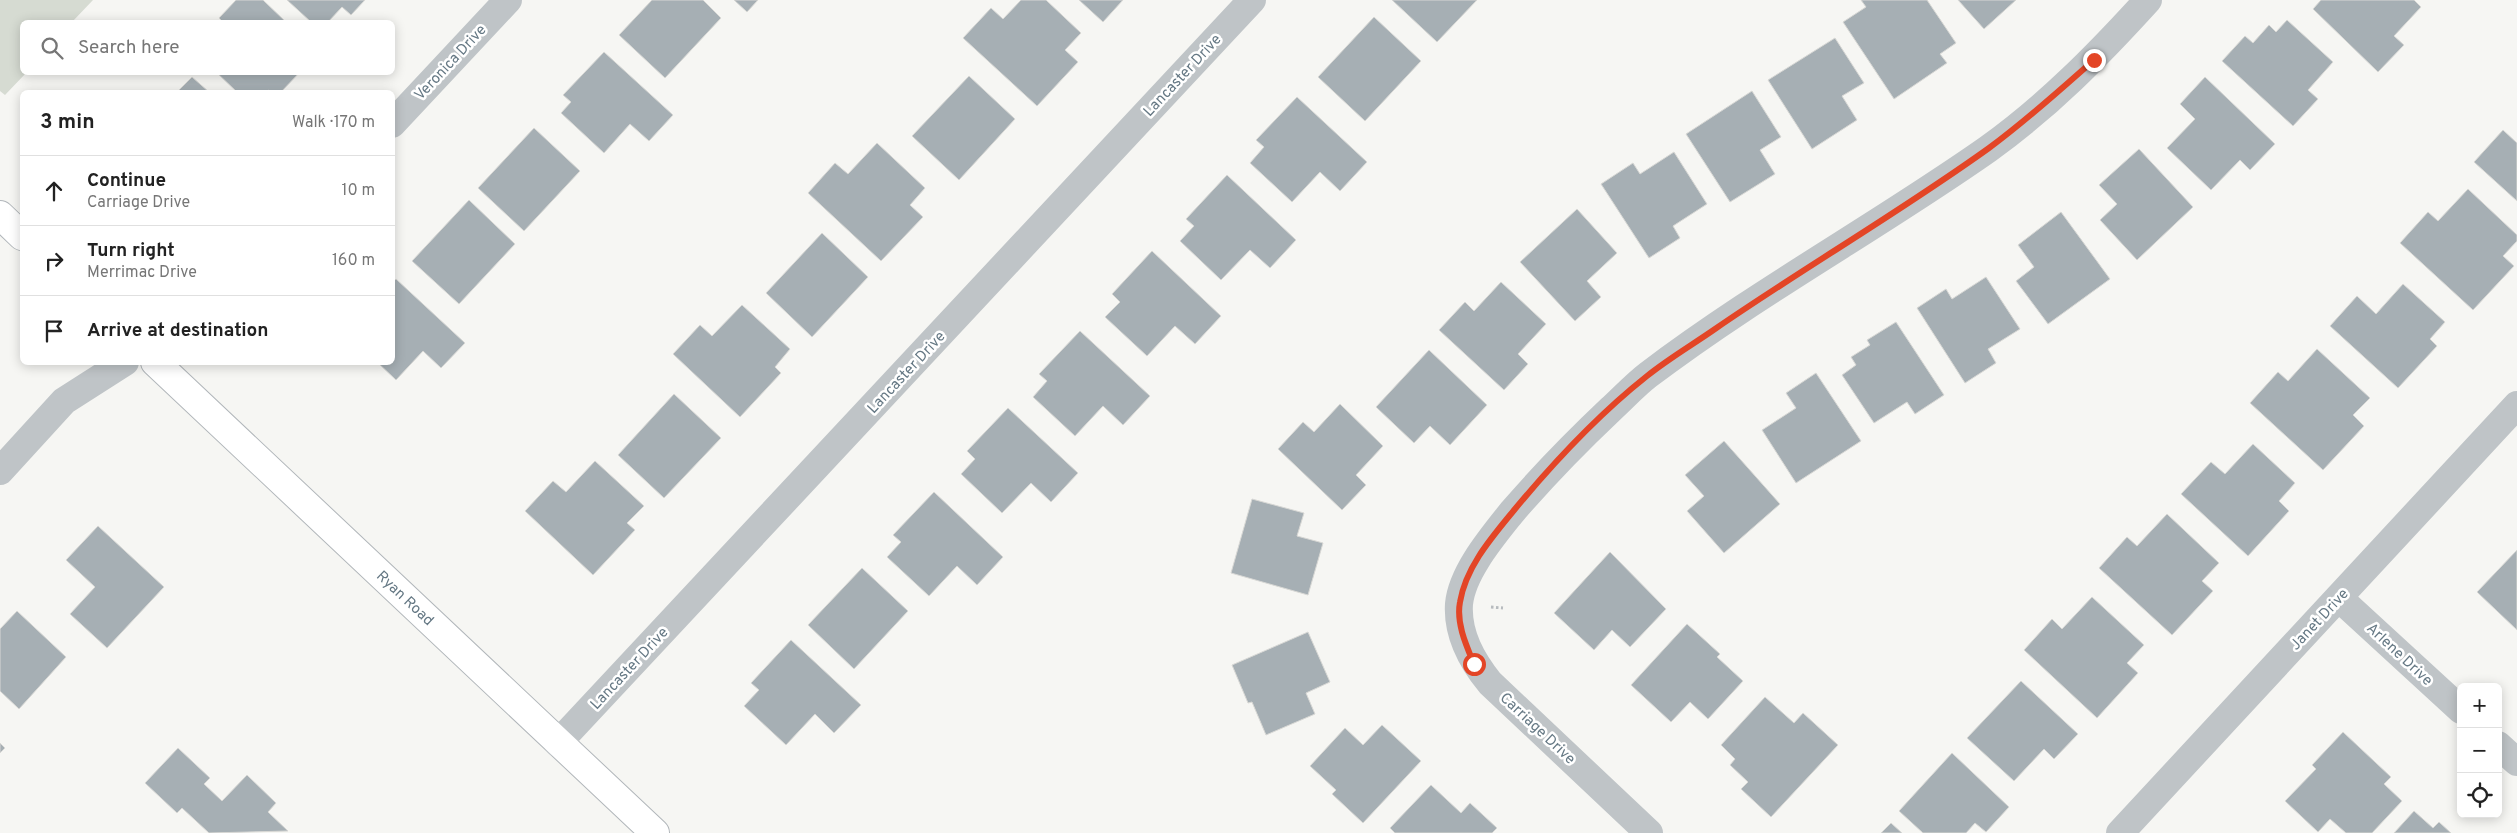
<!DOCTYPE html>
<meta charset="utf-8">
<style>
body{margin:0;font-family:Overpass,sans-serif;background:#f6f6f6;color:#222}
.controls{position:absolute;right:15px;bottom:15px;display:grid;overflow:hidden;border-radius:8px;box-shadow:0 2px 12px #0003}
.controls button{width:45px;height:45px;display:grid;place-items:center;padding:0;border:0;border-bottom:1px solid #e0e0e0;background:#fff;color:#222;font:25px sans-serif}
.stop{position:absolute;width:15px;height:15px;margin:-11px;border:4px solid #e34526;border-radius:50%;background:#fff}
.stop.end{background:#e34526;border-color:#fff;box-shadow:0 1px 5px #0008}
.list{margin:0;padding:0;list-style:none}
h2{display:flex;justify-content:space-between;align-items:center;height:65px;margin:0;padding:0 20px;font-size:21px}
h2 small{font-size:16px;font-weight:400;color:#767676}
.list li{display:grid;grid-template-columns:32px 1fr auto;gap:15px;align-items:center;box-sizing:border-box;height:70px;padding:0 20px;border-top:1px solid #e0e0e0}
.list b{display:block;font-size:19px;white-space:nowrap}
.list p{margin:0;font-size:16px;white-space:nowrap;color:#767676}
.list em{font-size:16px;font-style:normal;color:#767676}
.icon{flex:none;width:28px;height:28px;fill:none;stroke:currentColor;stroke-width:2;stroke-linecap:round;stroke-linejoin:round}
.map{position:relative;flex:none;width:2517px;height:833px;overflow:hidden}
.search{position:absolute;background:#fff;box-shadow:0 2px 12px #0003;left:20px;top:20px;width:375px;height:55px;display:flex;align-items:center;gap:12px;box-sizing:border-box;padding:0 18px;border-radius:8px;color:#767676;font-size:19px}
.panel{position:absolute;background:#fff;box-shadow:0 2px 12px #0003;left:20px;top:90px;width:375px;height:275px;border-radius:8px}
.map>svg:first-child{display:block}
.green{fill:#d6dbd2}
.building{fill:#a6afb4;stroke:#d8d8d5}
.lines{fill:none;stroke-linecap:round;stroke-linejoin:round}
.major-casing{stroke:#b1b6ba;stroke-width:30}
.path{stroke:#b7bbbe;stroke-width:3;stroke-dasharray:2.5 2.5;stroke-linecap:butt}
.minor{stroke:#bfc4c7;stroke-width:28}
.major{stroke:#fff;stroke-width:28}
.route{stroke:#e34526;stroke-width:6}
.labels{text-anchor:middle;stroke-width:5;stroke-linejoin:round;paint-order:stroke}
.street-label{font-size:15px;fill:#657884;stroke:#fff}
</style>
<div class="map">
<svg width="2517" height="833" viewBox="0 0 2517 833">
<rect width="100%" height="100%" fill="#f6f6f3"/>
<!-- green -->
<path class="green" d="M0,0h93l-21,22h-50v50l4,1 -21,22 -5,-4z"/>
<!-- building -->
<path class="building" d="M236,0h27l23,22h-63l-4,-4z
M287,0h78l-14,15 -9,-8 -14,15h-17z
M652,0h51l18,18 -56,60 -46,-43z
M734,0h24l-11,12z
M1021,0h25l35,33 -16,17 13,12 -41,44 -74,-68 28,-30 12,11z
M1079,0h44l-20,22z
M1392,0h85l-40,42z
M1861,0h66l29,43 -16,11 7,9 -53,36 -51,-77 23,-15z
M1958,0h58l-32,29z
M2321,0h93l7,7 -27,29 10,9 -26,27 -65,-63z
M1374,17l47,44 -56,60 -47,-44z
M2287,20l46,42 -25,28 10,9 -25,27 -71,-65 23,-25 8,7 16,-18 7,7z
M1835,38l29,45 -22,13 15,24 -45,29 -44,-69z
M604,52l69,63 -24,26 -19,-17 -26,29 -43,-40 10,-11 -8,-7z
M216,72h84l-19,20h-10l-3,-2 -2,2h-29z
M969,76l46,43 -56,61 -47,-44z
M192,77l17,15h-32z
M2205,77l70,67 -25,26 -10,-10 -29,30 -44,-42 28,-29 -15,-15z
M1752,91l29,46 -21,13 15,24 -45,28 -44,-68z
M1297,97l70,65 -27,29 -20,-19 -28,30 -42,-39 14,-16 -8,-7z
M534,128l46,43 -56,60 -46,-43z
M2503,130l14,13v58l-43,-39z
M877,143l48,45 -15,17 13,12 -42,44 -73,-68 27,-30 13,11z
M2139,149l54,58 -56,53 -37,-40 17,-16 -18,-19z
M1674,152l33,52 -34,22 7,12 -31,20 -48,-74 32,-21 7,11z
M1227,175l69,65 -26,28 -20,-18 -29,30 -41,-39 14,-15 -8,-7z
M2468,189l49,46v6l-14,15 11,10 -41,44 -73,-67 28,-31 10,9z
M469,200l46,44 -56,60 -47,-43z
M1577,209l40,44 -30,28 14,16 -26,24 -55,-59z
M2061,212l49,67 -62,45 -32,-43 18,-14 -16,-22z
M822,233l46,44 -56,60 -46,-44z
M1152,251l69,65 -26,28 -20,-18 -28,30 -42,-39 15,-15 -8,-8z
M1986,277l34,52 -32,20 8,14 -31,20 -48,-75 29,-19 6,10z
M396,279l69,64 -24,25 -18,-17 -27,29 -19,-18h15v-79z
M1501,282l45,42 -28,30 10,10 -24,26 -65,-60 26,-28 9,9z
M2403,284l42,38 -15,17 7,7 -39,42 -68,-62 27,-30 19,18z
M742,305l48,44 -15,18 6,6 -41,44 -67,-63 27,-29 12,11z
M1896,322l48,73 -29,19 -8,-12 -33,21 -32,-48 14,-10 -5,-8 19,-12 -3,-5z
M1080,331l70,65 -27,29 -20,-19 -28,30 -42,-39 14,-16 -8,-7z
M2317,349l53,49 -17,17 11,11 -41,44 -73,-67 28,-31 10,9z
M1429,350l58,55 -37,40 -20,-19 -16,17 -38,-36z
M1816,373l45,68 -65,42 -34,-53 34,-22 -10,-15z
M674,394l47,44 -57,60 -46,-43z
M1340,404l43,42 -27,29 10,10 -24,25 -64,-61 25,-27 11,10z
M1008,408l70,65 -27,29 -20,-19 -29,30 -41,-39 14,-15 -8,-8z
M1724,441l56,63 -56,49 -37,-42 17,-15 -19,-21z
M2253,444l42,39 -16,18 10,10 -41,45 -67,-62 30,-32 14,12z
M595,461l49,45 -17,17 8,7 -42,45 -68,-64 28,-30 13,11z
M934,492l69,65 -26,28 -20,-19 -28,30 -42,-39 14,-15 -8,-7z
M1252,499l52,14 -7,23 26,7 -15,52 -77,-22z
M2167,514l52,49 -17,18 11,10 -41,44 -73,-67 28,-31 10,9z
M98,526l66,61 -57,61 -37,-34 25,-27 -29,-27z
M2517,550v80l-40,-38z
M1610,552l56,57 -36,38 -18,-17 -18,20 -40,-37z
M862,568l46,43 -54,58 -46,-44z
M2092,597l52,48 -17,18 11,10 -41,45 -73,-68 28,-31 10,10z
M17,611l49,46 -47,52 -19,-18v-62z
M1687,624l33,30 -3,3 26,24 -35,38 -18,-17 -19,20 -40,-37z
M1308,632l22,50 -24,11 9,21 -49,21 -14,-33 -4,1 -16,-38z
M791,640l70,65 -27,28 -19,-19 -29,31 -42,-39 15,-16 -8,-7z
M2021,681l57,53 -24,25 -10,-10 -30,32 -47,-43z
M1765,697l29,26 9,-10 35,32 -67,72 -30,-28 7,-7 -18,-17 5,-6 -14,-14z
M1382,725l39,36 -58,62 -31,-29 4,-4 -26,-24 35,-38 18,17z
M2343,732l48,45 -7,7 18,17 -30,32h-26l-16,-14 -12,13 -33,-31 31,-32 -4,-4z
M0,743l5,5 -5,5z
M178,748l32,30 -6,6 18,17 25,-26 29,28 -8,9 20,19 -79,2 -27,-25 -5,5 -32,-30z
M1952,753l57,54 -23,25 -11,-9 -9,10h-43l-24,-22z
M1431,785l30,28 9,-10 27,25 -5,5h-97l-5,-5z
M2414,811l19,17 6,-6 12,11h-57z
M1891,823l11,10h-21z"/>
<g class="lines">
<defs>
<g id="major">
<path d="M0,215l22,21"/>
<path id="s1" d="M155,362l500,471"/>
</g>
</defs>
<!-- major casing -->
<use href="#major" class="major-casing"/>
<!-- path -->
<path class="path" d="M1491,607l12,1"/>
<!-- minor -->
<path class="minor" d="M392,124l116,-124
M0,471l64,-70 61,-39
M2339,598l122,112
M558,743l694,-743
M2498,745l19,17
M1649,833l-159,-150c-18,-22 -33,-49 -31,-79 3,-32 34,-68 53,-92 31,-36 64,-70 99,-103 12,-11 24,-24 37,-34 108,-82 229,-148 340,-226 60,-43 110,-94 160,-149
M2120,833l397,-428"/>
<!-- major -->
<use href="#major" class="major"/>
</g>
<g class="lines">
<!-- route -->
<path class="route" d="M1474,664c-8,-19 -18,-41 -14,-62 6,-36 33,-66 55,-93 39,-47 84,-95 132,-133 21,-17 45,-31 68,-47 90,-62 185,-117 274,-181 37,-27 71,-58 105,-88"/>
</g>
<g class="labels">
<!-- street labels -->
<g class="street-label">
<text transform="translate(450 62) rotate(-47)" y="5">Veronica Drive</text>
<text transform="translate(1182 75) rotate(-47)" y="5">Lancaster Drive</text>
<text transform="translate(906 372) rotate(-47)" y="5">Lancaster Drive</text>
<text dy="5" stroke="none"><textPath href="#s1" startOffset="344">Ryan Road</textPath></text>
<text transform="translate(2319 619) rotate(-47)" y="5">Janet Drive</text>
<text transform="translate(2400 654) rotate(43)" y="5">Arlene Drive</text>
<text transform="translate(629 668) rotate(-47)" y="5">Lancaster Drive</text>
<text transform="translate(1538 728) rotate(43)" y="5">Carriage Drive</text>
</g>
</g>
</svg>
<div class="controls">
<button>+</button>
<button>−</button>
<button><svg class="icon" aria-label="locate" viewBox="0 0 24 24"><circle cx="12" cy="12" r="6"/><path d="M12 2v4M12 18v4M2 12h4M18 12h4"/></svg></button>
</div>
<div class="stop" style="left:1474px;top:664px"></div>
<div class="stop end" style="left:2094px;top:60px"></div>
<div class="search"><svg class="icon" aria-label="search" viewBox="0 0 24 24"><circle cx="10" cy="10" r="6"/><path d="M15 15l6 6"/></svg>Search here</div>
<section class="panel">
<h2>3 min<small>Walk · 170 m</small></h2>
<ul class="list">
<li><svg class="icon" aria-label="ahead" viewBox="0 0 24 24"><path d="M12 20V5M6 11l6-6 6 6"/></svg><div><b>Continue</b><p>Carriage Drive</p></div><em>10 m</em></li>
<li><svg class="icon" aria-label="right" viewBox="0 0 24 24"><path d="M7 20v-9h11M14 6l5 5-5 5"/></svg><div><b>Turn right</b><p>Merrimac Drive</p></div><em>160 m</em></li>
<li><svg class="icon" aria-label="arrive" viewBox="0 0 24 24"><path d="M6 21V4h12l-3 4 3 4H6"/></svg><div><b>Arrive at destination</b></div></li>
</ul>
</section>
</div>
